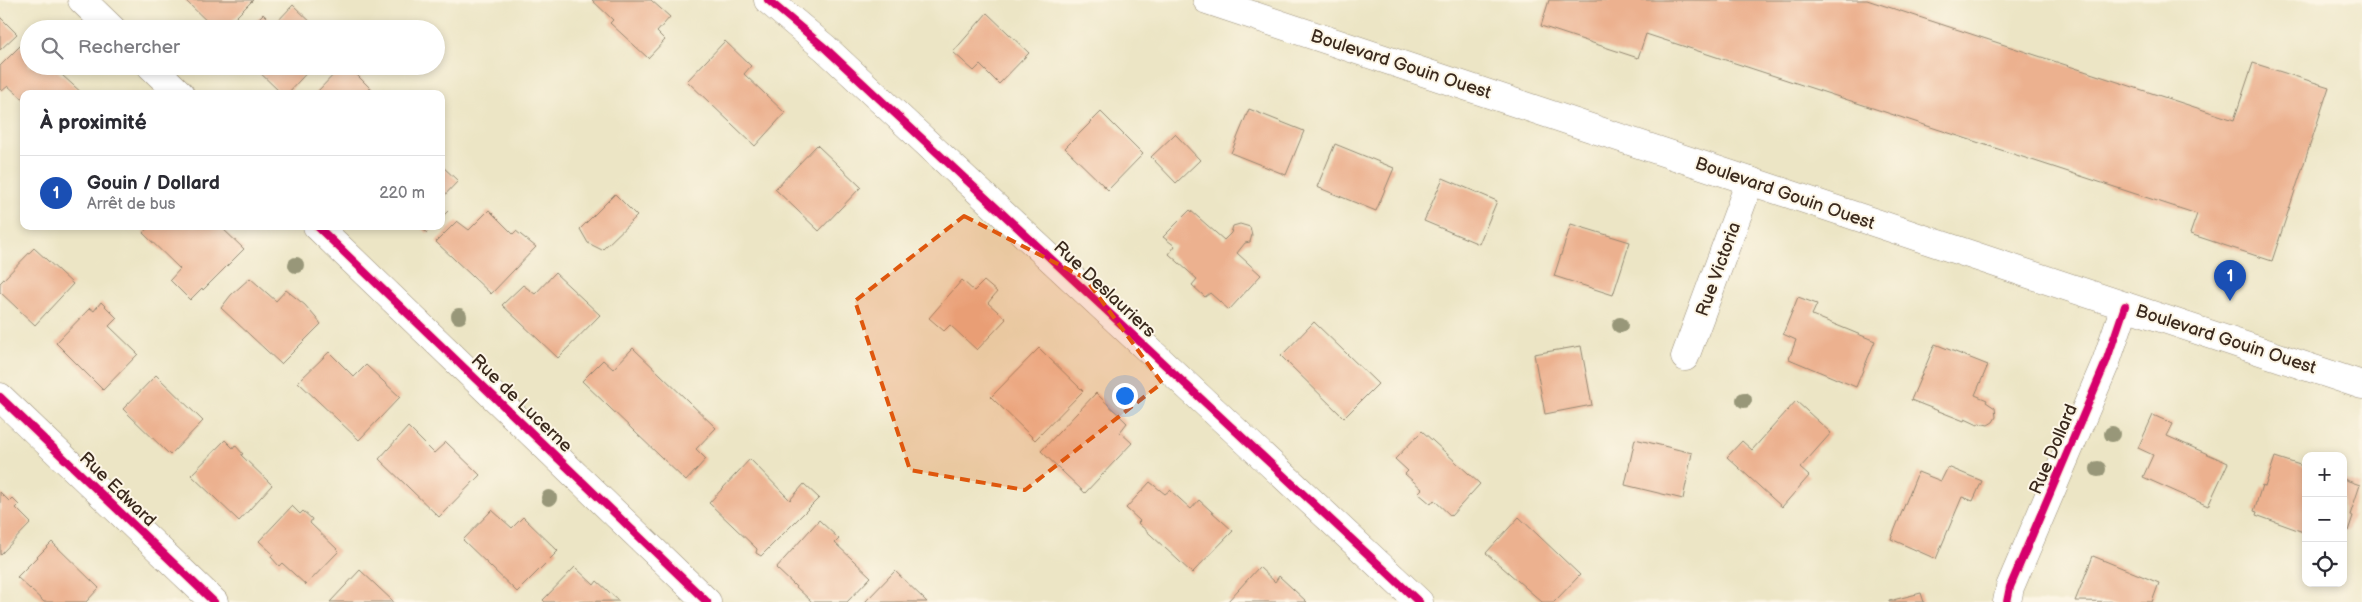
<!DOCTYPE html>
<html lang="fr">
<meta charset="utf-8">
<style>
body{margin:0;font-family:"Balsamiq Sans",sans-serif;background:#f2f2f3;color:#2b2b33}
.controls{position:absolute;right:15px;bottom:15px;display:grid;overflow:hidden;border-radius:10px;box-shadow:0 2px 8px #0003}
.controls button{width:45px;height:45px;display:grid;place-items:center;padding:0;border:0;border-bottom:1px solid #e1e1e2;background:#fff;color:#2b2b33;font:25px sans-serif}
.you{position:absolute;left:1124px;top:395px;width:18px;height:18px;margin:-12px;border:4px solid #fff;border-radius:50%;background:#1a73e8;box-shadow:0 0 0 8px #1a73e833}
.badge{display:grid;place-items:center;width:32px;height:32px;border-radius:50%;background:#1a73e8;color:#fff;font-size:16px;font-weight:700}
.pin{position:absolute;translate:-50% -41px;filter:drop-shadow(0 1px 2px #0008)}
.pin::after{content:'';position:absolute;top:26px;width:18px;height:15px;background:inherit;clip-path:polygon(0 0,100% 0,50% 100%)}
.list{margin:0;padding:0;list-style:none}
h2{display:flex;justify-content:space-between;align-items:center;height:65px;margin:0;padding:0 20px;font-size:21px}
h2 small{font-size:16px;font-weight:400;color:#7c7c81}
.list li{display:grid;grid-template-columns:32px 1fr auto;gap:15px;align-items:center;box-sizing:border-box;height:75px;padding:0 20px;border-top:1px solid #e1e1e2}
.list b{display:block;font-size:19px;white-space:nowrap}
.list p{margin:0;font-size:16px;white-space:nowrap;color:#7c7c81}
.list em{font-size:16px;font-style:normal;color:#7c7c81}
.icon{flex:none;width:28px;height:28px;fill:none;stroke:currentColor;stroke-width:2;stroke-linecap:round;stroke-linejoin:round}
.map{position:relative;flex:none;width:2362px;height:602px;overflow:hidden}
.search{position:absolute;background:#fff;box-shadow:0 2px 8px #0003;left:20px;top:20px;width:425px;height:55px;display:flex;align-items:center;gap:12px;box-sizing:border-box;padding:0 18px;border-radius:28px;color:#7c7c81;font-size:19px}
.panel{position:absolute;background:#fff;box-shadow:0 2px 8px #0003;left:20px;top:90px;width:425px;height:140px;border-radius:10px}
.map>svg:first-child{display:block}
.building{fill:#ecb18f}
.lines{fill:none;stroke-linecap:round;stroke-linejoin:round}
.street-casing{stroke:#948872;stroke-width:29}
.secondary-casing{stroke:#948872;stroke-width:29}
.street{stroke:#fff;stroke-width:28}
.secondary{stroke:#fff;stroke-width:28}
.cycleway-casing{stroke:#fcf5e5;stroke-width:11}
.cycleway{stroke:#d6006c;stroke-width:8}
.tree{fill:#989779}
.marked{fill:#df570d;fill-opacity:0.2;stroke:#df570d;stroke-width:4;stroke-dasharray:10 6;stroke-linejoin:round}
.labels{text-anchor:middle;stroke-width:4;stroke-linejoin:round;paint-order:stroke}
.street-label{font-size:18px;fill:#3b2a1e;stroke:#fcf5e5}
</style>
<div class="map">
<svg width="2362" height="602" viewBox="0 0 2362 602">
<rect width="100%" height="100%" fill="#fcf5e5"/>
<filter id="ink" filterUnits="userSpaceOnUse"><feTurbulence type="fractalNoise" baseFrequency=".02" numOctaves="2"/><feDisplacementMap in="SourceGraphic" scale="10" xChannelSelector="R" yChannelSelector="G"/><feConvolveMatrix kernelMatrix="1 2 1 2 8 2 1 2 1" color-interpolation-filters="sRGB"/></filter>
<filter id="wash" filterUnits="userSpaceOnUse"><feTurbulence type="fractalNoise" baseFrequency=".0096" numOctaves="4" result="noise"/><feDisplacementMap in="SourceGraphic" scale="20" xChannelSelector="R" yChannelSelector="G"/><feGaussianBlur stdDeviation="1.12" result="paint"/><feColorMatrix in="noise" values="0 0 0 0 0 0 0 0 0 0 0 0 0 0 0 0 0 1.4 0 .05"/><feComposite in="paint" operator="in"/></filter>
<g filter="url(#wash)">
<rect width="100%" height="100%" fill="#ece5c5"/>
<g id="blocks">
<!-- building -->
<path class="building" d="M185,0h68l-29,29h-9z
M592,0h59l19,17 -13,15 8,8 -17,18 -38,-35 3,-3z
M1549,0h318l367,120 19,-57 76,24 -57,174 -82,-27 7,-20 -551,-180 -8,24 -97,-32z
M293,5l25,24h-70l15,-15 11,11z
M987,13l42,40 -30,31 -19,-19 -6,6 -21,-19z
M0,17l17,17 -17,16z
M725,41l26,25 -7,8 41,39 -30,33 -68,-65z
M20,46l9,8v12h23l31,28h-59v6l-16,-14 -6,5 -2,-2v-23z
M253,66h60l-26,28h-5z
M342,66h24l-9,9 19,19h-61z
M1249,109l55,22 -18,44 -55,-22z
M1101,112l42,42 -35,36 -43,-42z
M1175,134l25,26 -24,23 -25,-26z
M1335,144l59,24 -18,43 -59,-24z
M817,145l44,42 -42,44 -44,-42z
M441,165l17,16 -17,18z
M1443,178l54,23 -18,43 -55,-23z
M615,194l22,22 -35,34 -14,-7 -8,-14z
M441,204l7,7 -7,7z
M489,210l24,24 3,-3 20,16 -45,47 -55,-52 21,-21 12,9z
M1190,210l34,30 7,-7 2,-7 7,-2 10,3 2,8 -2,7 -5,1 -8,10 24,22 -32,35 -19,-17 -5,4 -13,-12 5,-6 -28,-25 6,-8 -12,-9z
M1571,224l59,18 -17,53 -59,-19z
M149,226h71l24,23 -41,41 -1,-2 -12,12 -20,-20 10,-11 -37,-36z
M419,226h14l-6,7z
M34,248l39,36 -38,41 -35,-33v-9z
M555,273l45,42 -42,43 -56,-53 21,-20 12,9z
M250,278l26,23 10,-11 19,15 16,19 -40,40 -60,-56 10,-13z
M962,280l12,11 10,-10 13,11 -9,11 18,16 -29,31 -27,-25 -6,6 -15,-13z
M1798,297l19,7 -5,11 63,26 -19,46 -67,-28 7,-19 -13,-6z
M101,302l16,16 -8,8 29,28 -35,36 -47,-47 34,-35 4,3z
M1314,322l64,62 -34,34 -63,-62z
M1935,344l53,21 -13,30 12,5 -1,2 9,6 1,9 -3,5 -5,3 -9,-2 -1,2 -13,-6 -1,2 -53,-21z
M1581,346l11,59 -47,9 -11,-60z
M633,348l83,80 -20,21 10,10 -20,22 -104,-100 21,-21 10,9z
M1039,348l44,43 -48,49 -44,-43z
M329,352l25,25 12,-12 34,32 -41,43 -61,-58z
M156,375l47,46 -33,34 -47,-46z
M1096,393l31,30 -7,9 12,11 -47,50 -44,-42z
M1796,401l35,32 -31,35 9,8 -27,31 -55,-50 15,-16 10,9z
M2153,415l20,9 -6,12 61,27 -20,43 -65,-29 10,-22 -15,-7z
M408,427l26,26 12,-11 34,33 -41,42 -60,-58z
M1422,431l58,53 -29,32 -17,-16 -3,4 -13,-11 4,-4 -17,-15 3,-3 -13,-12z
M1635,439l57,14 -9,46 -58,-14z
M225,440l8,8 2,-3 8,9 -2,1 31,30 -33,36 -48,-46z
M2275,457l31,10v66l-50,-18 1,-3 -3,-1 8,-26 3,2z
M750,459l40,41 14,-16 15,14 -58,58 -5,-3 1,-4 -48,-46z
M1948,467l34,14 -9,20 -11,-4 -26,62 -45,-20 27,-67 23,9z
M2343,479l17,6 -10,30 3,1 -5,15 -5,-1z
M1150,482l15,12 5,-4 21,19 8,-9 34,31 -41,42 -54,-50 2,-2 -14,-13z
M0,492l9,9 3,-3 7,7 -3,3 15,15 -31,32z
M292,506l8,8 3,-3 9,8 -2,4 29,28 -33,34 -24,-22 -3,3 -8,-9 2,-3 -14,-13z
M492,510l20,18 11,-11 35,34 -41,41 -54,-52z
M1519,517l61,58 -26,27h-12l-56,-49z
M819,520l20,19 -4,4 36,34 -24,25h-35l-36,-34z
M52,542l47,46 -13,14h-42l-27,-25z
M2093,556l66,27 -7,19 -77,-1z
M575,567l19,18 3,-4 22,20 -74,1 -2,-2z
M1259,567l16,15 4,-6 28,26h-78l-1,-1z
M360,570l34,32h-64z
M895,571l32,31h-62z
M1921,593l3,9h-35v-1z"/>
</g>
</g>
<g filter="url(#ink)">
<use href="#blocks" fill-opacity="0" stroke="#948872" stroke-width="1"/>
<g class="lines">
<defs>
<path id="street" d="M82,0l30,29
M768,0l57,48 594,554
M151,66l29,28
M317,226l390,376
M1685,357l65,-176
M0,397l214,205
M2007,602l3,-15 96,-225 19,-56"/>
<path id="secondary" d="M1207,0l1155,385"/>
</defs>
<!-- street casing -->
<use href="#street" class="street-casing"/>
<!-- secondary casing -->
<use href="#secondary" class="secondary-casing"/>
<!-- street -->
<use href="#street" class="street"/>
<!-- secondary -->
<use href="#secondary" class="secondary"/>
<defs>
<path id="cycleway" d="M768,0l57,48 594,554
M317,226l390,376
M0,397l214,205
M2007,602l3,-15 96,-225 19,-56"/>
</defs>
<!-- cycleway casing -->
<use href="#cycleway" class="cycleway-casing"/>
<!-- cycleway -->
<use href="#cycleway" class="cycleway"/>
</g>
<!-- trees -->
<g class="tree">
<circle cx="296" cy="265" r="8"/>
<circle cx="459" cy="316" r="8"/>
<circle cx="1620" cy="325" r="8"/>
<circle cx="1744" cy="400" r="8"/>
<circle cx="2112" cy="434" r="8"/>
<circle cx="2098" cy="469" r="8"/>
<circle cx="549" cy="498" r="8"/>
</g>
</g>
<!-- marked area -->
<path class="marked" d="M964,216l121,62 77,105 -137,107 -115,-20 -55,-169z"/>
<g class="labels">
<!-- street labels -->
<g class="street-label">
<text transform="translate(1401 64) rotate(18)" y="6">Boulevard Gouin Ouest</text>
<text transform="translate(1785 193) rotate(19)" y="6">Boulevard Gouin Ouest</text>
<text transform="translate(1718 269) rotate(-70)" y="6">Rue Victoria</text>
<text transform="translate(1105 289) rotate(43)" y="6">Rue Deslauriers</text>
<text transform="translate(2226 339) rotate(18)" y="6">Boulevard Gouin Ouest</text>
<text transform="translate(522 403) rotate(44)" y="6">Rue de Lucerne</text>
<text transform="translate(2053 449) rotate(-67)" y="6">Rue Dollard</text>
<text transform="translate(118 489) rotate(44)" y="6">Rue Edward</text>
</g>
</g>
</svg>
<div class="controls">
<button>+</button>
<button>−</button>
<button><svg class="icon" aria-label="locate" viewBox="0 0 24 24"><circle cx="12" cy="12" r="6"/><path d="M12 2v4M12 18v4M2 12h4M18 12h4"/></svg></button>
</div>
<div class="you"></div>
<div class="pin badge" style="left:2230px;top:301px;background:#1a4fb4">1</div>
<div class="search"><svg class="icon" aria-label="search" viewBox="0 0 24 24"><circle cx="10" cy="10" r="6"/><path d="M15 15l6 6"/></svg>Rechercher</div>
<section class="panel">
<h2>À proximité<small></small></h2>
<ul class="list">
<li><span class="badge" style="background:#1a4fb4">1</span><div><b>Gouin / Dollard</b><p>Arrêt de bus</p></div><em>220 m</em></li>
</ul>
</section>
</div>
